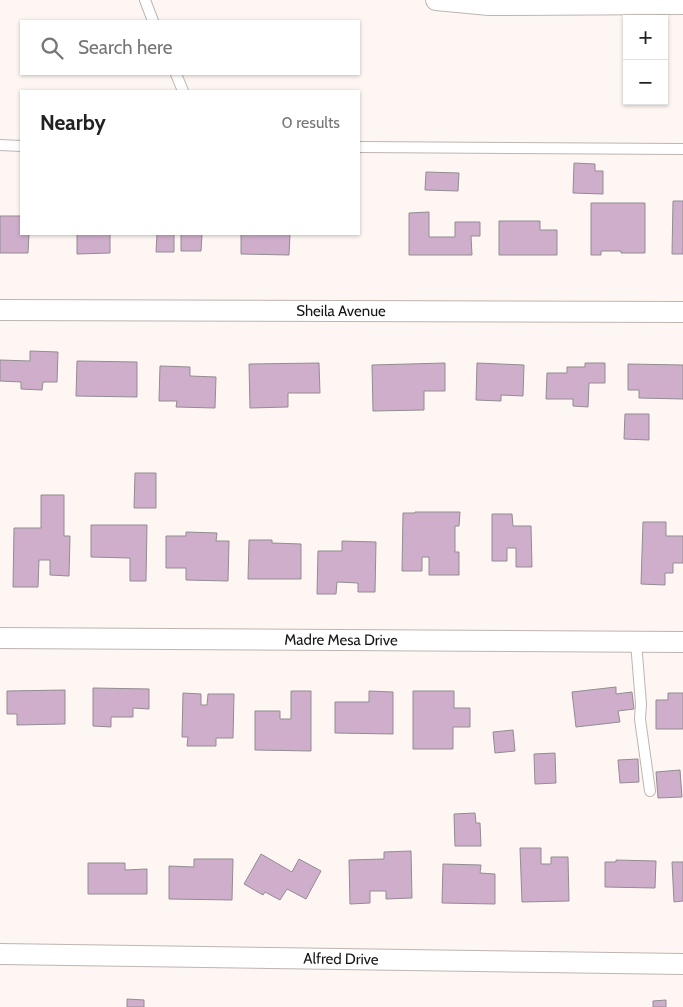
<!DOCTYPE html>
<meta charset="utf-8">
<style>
body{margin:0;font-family:Cabin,sans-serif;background:#f2f2f2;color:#222}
.controls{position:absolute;right:15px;top:15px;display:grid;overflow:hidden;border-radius:0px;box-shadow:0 1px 4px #0004}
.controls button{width:45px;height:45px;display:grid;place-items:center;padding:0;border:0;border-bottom:1px solid #e0e0e0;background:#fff;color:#222;font:25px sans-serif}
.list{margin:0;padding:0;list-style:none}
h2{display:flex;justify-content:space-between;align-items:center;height:65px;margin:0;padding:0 20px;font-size:21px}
h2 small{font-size:16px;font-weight:400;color:#767676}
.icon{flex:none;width:28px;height:28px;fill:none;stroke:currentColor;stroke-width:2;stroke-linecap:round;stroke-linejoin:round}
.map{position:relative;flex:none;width:683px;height:1007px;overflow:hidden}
.search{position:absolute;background:#fff;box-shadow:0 1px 4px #0004;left:20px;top:20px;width:340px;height:55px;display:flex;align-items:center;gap:12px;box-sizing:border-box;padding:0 18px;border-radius:0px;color:#767676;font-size:19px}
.panel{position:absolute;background:#fff;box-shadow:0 1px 4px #0004;left:20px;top:90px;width:340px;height:145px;border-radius:0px}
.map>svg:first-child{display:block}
.building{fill:#cfaecc;stroke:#928c91}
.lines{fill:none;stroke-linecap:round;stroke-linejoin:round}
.service-casing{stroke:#bdb5b2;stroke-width:12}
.minor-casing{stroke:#bdb5b2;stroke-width:22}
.service{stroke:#fff;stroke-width:10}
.minor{stroke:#fff;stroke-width:20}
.labels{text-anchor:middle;stroke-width:4.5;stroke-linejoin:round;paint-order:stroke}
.street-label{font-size:15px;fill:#181514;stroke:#fff}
</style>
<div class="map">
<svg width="683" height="1007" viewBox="0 0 683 1007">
<rect width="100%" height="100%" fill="#fef6f2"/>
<!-- building -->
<path class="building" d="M574,163l21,1v7h8v23l-30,-1z
M426,172l33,1 -1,18 -33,-1z
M673,201h10v53h-11z
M591,203h54v50h-24v-2h-20v4h-10z
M429,212v25h26v-15h25v14h-9l1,19h-63v-42z
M0,216h21v18h8l-1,19h-28z
M499,221h41v9h17v25h-58z
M77,234h33v19l-33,1z
M157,234h45l-1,17h-20v-17h-7v18h-18z
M241,234h49l-1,21 -48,-1z
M30,351l28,1 -1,30h-14l-1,8 -21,-1v-7l-21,-1v-21l30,1z
M77,361l60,1v35l-61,-1z
M319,363l1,30h-32v14l-38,1 -1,-44z
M445,363v28h-21v19l-51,1 -1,-46z
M477,363l47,2 -1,31 -22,-1v6l-25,-1z
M585,363h20v20h-16l-1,24 -15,-1v-7h-27l1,-26h20v-6h18z
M628,364l55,1v34l-44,-1v-8h-11z
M160,366l30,1v9l26,1 -1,31 -39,-1 1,-6h-18z
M625,414h24v26l-25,-1z
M135,473h21v35h-22z
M41,495h23v41h6l-1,40 -19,-1v-15h-11l-1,27h-25l1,-59h27z
M415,512h45l-1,14h-4v26h4v23h-30v-18h-7v14h-20l1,-58h12z
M492,514h20l1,12h18l1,41h-16v-19h-9v13h-15z
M643,522h23v14h17v27h-10v10h-8v12l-24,-1z
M91,525h56l-1,56h-16v-23l-39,-1z
M186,532l31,1 -1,8h13l-1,40 -42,-1v-12h-20v-32h20z
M249,540h23v3l29,1v35h-53z
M342,541l34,1 -1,50h-17v-9l-21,-1 -1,12h-19l1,-43h24z
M616,687v7l16,-2 2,17 -16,2 2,11 -44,5 -4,-35z
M93,688l56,1v20l-16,-1v9h-22v10l-18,-1z
M65,690v34l-48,1v-11h-10v-23z
M291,691h20v60l-56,-1v-39h25v8h11z
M369,691l24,1v42l-58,-1v-31h34z
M413,691h41v17h16v19h-17v22h-40z
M183,693l18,1v11h6l1,-11h26l-1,44h-17v8h-29l1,-9h-6z
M668,693h15v36h-27v-29h12z
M513,730l2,21 -20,2 -2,-21z
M555,753l1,30 -21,1 -1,-30z
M638,759l1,23 -19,1 -2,-23z
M680,770l2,27 -24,1 -2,-26z
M475,813l1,10h4l1,23h-26l-1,-32z
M520,848h21v16h10v-7h17l1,44 -47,1z
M411,851l1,47 -26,1v-8h-16v12l-20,1 -1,-44 35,-1v-7z
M261,854l31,18 7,-13 22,12 -15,28 -19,-10 -7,11 -15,-8 -2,3 -19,-11z
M194,859h39l-1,41 -63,-1v-33l25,1z
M616,860l40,1 -1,27 -50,-1v-25h11z
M672,862h11v39l-9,1z
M88,863h37v7l22,-1v25h-59z
M443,864l38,1 -1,8 15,1v30l-53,-1z
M127,999l17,1v7h-17z
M666,1000v7h-13v-6z"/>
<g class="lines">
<defs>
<path id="service" d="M145,0l8,21
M176,74l7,17
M0,145l21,1
M359,147l324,2
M636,642l5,62 -1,15 10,72"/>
<g id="minor">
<path d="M436,0l53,5 194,-1"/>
<path id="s1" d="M0,310l683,2"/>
<path id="s2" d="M0,638l683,4"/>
<path id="s3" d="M0,954l683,10"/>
</g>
</defs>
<!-- service casing -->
<use href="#service" class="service-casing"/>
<!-- minor casing -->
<use href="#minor" class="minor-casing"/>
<!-- service -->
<use href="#service" class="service"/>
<!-- minor -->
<use href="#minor" class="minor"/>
</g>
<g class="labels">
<!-- street labels -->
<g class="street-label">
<text dy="5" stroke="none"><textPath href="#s1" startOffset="341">Sheila Avenue</textPath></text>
<text dy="5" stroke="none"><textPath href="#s2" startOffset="341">Madre Mesa Drive</textPath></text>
<text dy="5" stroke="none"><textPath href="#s3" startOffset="341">Alfred Drive</textPath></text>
</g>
</g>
</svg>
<div class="controls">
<button>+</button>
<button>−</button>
</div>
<div class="search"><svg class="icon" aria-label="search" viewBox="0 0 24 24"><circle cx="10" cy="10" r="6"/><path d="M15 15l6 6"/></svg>Search here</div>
<section class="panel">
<h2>Nearby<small>0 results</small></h2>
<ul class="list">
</ul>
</section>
</div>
